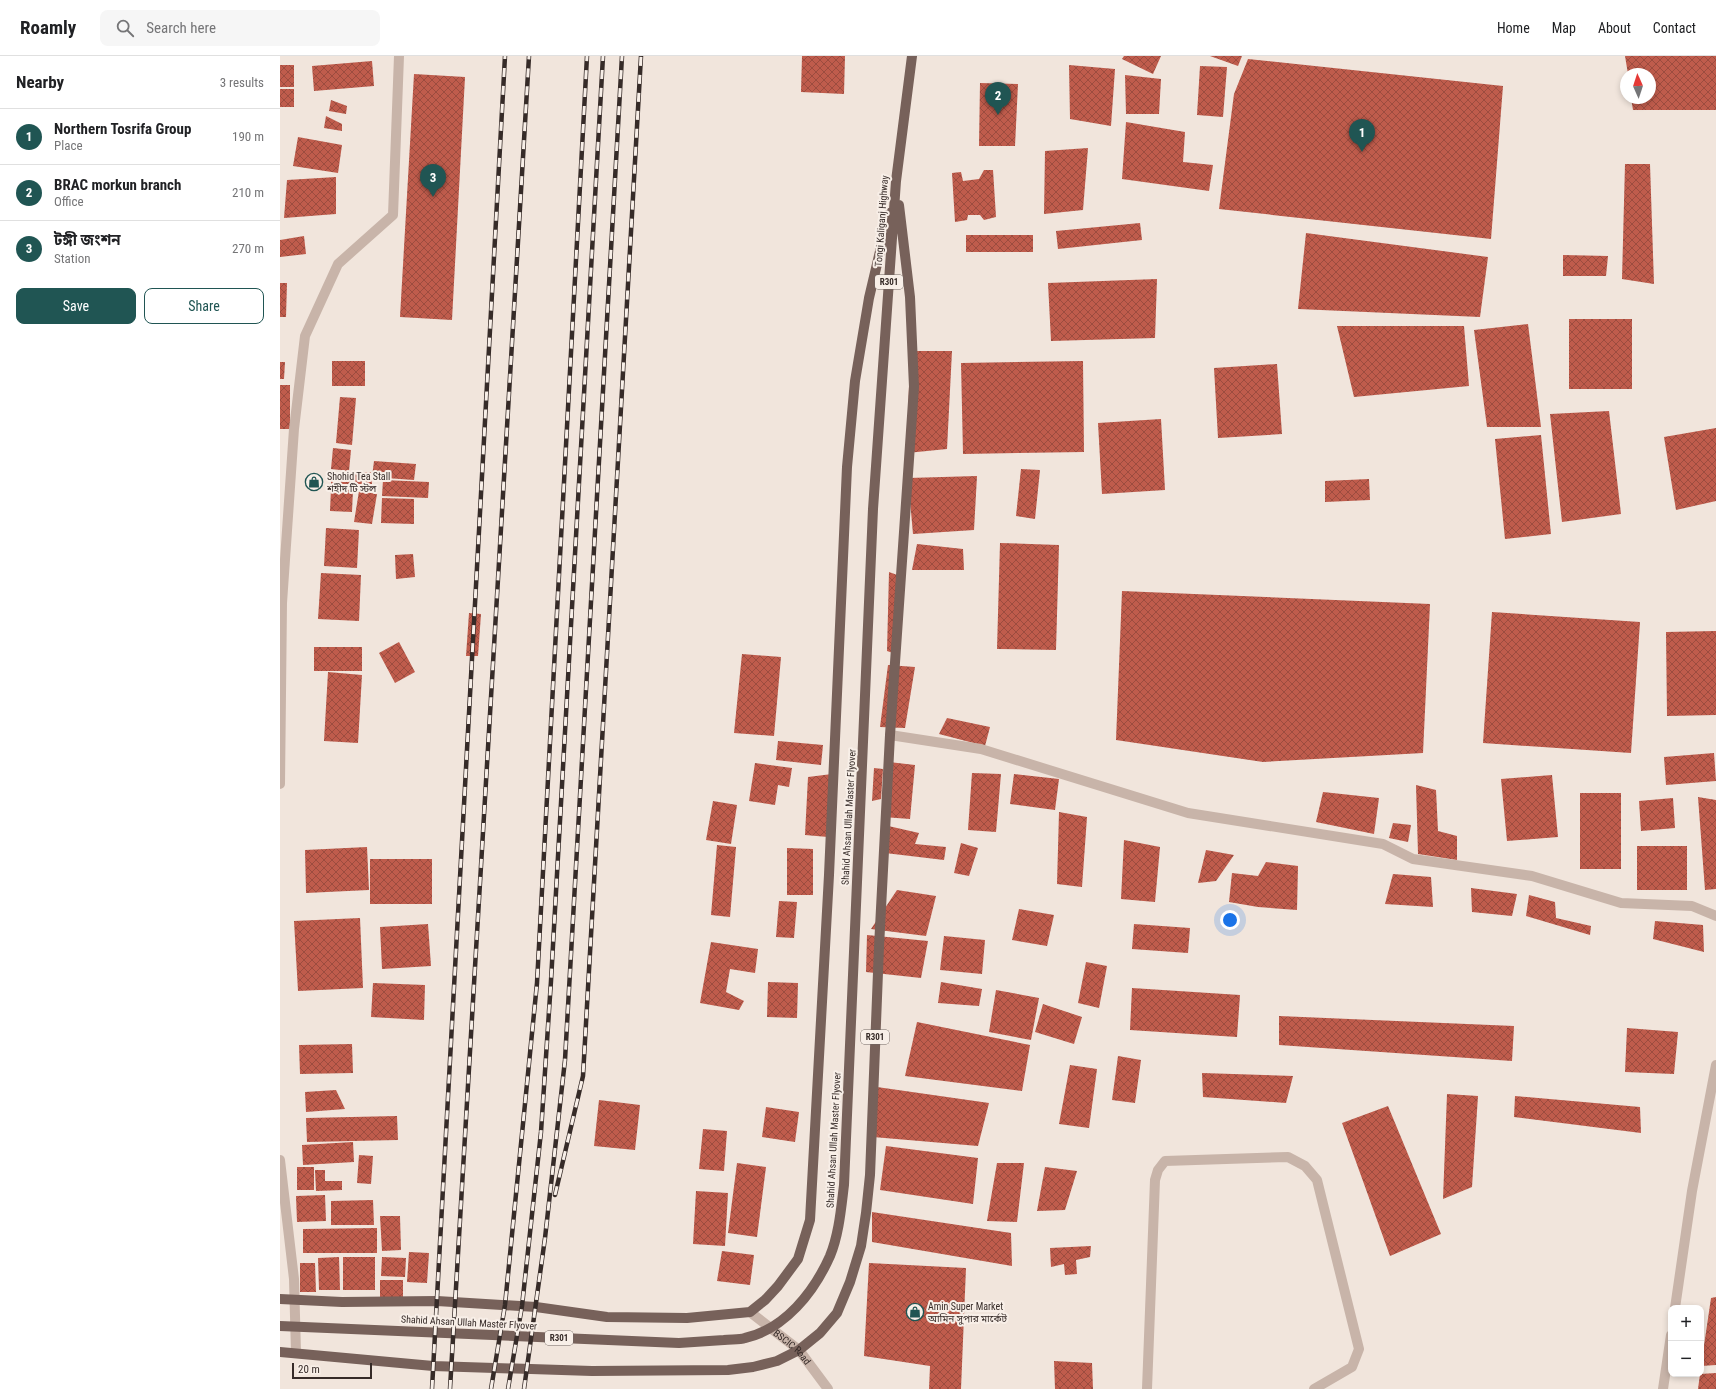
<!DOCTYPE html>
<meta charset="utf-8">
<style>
body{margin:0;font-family:"Roboto Condensed","Noto Sans Bengali",sans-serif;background:#f6f6f6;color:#202124}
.controls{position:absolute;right:12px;bottom:12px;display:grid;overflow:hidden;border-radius:8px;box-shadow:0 2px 6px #0003}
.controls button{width:36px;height:36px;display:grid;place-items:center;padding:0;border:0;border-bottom:1px solid #e0e0e0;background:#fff;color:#202124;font:20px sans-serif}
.compass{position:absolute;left:1340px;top:12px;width:36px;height:36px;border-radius:50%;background:#fff;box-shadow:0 2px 6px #0003;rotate:357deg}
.scale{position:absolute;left:12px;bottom:10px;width:80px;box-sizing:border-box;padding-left:4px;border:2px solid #362b28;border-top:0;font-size:11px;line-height:14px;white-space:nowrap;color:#362b28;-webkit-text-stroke:3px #f8efe8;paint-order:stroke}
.you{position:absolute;left:950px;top:864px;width:14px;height:14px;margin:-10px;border:3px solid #fff;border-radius:50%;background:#1a73e8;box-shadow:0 0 0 6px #1a73e833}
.badge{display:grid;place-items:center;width:26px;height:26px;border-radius:50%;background:#205553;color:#fff;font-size:13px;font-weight:700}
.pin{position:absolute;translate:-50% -33px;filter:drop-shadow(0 1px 2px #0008)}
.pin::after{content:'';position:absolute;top:21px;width:14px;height:12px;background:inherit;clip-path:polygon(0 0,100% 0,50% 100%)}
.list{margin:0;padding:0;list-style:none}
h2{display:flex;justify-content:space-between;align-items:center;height:52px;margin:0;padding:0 16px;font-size:17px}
h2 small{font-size:13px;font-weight:400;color:#757577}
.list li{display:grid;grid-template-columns:26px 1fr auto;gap:12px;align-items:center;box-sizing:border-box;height:56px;padding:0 16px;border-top:1px solid #e0e0e0}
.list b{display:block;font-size:15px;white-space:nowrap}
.list p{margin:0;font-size:13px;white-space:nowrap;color:#757577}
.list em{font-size:13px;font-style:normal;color:#757577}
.actions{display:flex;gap:8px;padding:12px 16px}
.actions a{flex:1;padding:9px 0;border:1px solid #205553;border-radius:8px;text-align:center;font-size:14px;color:#205553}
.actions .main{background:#205553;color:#fff}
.icon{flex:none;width:22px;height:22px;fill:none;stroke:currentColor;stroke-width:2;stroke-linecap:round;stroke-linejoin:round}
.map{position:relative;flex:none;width:1436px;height:1333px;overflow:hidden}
header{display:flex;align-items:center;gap:24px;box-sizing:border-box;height:56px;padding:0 20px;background:#fff;border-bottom:1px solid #e0e0e0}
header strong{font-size:19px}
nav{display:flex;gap:22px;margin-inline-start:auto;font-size:14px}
.search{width:280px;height:36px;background:#f6f6f6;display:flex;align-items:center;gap:10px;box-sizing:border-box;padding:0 14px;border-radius:8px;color:#757577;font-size:15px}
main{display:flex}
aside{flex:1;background:#fff}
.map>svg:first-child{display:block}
.building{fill:url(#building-cross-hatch)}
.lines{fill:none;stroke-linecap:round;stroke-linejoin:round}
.minor{stroke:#c8b4a9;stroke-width:10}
.major{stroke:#77615a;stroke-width:10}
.rail-casing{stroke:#362b28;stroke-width:4.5}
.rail{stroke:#f8efe8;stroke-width:3;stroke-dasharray:9;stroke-linecap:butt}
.labels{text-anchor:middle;stroke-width:4;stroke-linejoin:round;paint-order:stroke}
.shield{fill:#f8efe8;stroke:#706662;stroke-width:1}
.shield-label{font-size:9px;font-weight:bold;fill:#362b28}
.street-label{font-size:10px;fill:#362b28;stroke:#f8efe8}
.poi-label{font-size:10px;fill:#362b28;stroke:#f8efe8;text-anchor:start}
</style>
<header>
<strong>Roamly</strong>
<div class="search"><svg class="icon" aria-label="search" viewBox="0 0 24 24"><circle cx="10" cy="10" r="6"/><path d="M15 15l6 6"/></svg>Search here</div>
<nav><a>Home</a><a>Map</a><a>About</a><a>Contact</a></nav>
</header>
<main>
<aside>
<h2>Nearby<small>3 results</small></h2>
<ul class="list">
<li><span class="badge">1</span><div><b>Northern Tosrifa Group</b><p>Place</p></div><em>190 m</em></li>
<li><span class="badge">2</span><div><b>BRAC morkun branch</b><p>Office</p></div><em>210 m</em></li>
<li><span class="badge">3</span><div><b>টঙ্গী জংশন</b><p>Station</p></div><em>270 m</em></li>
</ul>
<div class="actions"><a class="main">Save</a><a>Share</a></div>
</aside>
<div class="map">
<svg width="1436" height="1333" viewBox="0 0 1436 1333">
<defs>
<pattern id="building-cross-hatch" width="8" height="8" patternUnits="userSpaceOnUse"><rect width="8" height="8" fill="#bf5c4c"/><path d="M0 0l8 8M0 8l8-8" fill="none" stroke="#9c4c3f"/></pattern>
</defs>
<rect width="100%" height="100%" fill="#f1e5dc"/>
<!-- building -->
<path class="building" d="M522,0h43l-1,38 -43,-2z
M844,0h37l-8,18 -31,-15z
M930,0h32l-4,10z
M1345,0h91v54h-83l-2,-12h19v-24h-22z
M968,3l255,27 -12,153 -272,-30 15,-115z
M92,5l2,25 -60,5 -2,-25z
M0,9h14v22h-14z
M789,9l46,4 -4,57 -41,-7z
M920,10l27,1 -4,50 -26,-2z
M134,18l51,3 -13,243 -52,-3z
M845,19l36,4 -2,35h-33z
M700,27l38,1 -3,62h-36z
M0,33h14v18h-14z
M51,44l16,6 -1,8 -17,-3z
M46,60l16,8v7l-18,-3z
M846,66l59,10 -2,30 30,3 -4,26 -87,-12z
M18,81l44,8 -4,28 -45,-7z
M808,92l-5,62 -39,4 1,-63z
M1345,108h25l4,120 -32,-5z
M704,114h9l3,47 -12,3 -4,-5h-12l-1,5 -12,2 -3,-49 9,-1 2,9 16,-2z
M56,121v37l-52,4 3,-38z
M860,167l2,17 -84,9 -2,-18z
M1026,177l182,24 -8,60 -182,-8z
M686,179h67v17h-67z
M24,180l2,18 -26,3v-17z
M1283,199l45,1 -2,20h-43z
M877,223l-2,59 -104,3 -3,-58z
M0,227h7l-1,34h-6z
M1289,263h63v70h-63z
M1248,268l13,103h-54l-13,-97z
M1057,270h127l5,60 -115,11z
M630,295h42l-5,98 -40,4z
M52,305h33v25h-33z
M803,305l1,91 -121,2 -2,-91z
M0,306h5l-1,17h-4z
M997,308l5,70 -64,4 -4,-70z
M0,329h10v44h-10z
M60,341l16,1 -4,47 -16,-2z
M1329,355l12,103 -59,8 -12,-108z
M881,363l4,71 -63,4 -4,-71z
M1436,372v73l-40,9 -12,-73z
M1261,379l10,99 -46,5 -10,-100z
M53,392l18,2 -2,21 -18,-2z
M94,405l42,3 -2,16 -42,-3z
M741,413l19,1 -5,49 -19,-3z
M91,416l1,12 -41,2v-12z
M697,420l-3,54 -61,4 -5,-56z
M1089,423l1,21 -45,2v-21z
M103,424l46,2 -1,16 -46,-2z
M51,433l22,1 -1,22 -22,-1z
M79,435l18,3 -5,30 -18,-2z
M102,442l32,1v25l-33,-1z
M46,472l33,2 -2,38 -33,-2z
M720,487l59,2 -3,105 -59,-1z
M637,488l46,5 1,21h-52z
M133,498l2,23 -19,2 -1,-24z
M609,516l11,4 -1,79 -12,-4z
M41,517l40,2 -2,46 -41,-2z
M842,535l308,13 -7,149 -160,9 -147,-22z
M1212,556l148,10 -9,131 -148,-10z
M189,557l12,1 -3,42h-12z
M1436,575v84l-49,1 -1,-84z
M119,586l16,30 -20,11 -16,-30z
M34,591h48v24h-48z
M462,598l39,3 -7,79 -40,-3z
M608,609l27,2 -10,61 -25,-1z
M48,616l34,3 -4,68 -34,-2z
M667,662l43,9 -5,19 -46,-12z
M498,685l45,4 -2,20 -45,-5z
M1434,697l2,28 -50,4 -2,-28z
M609,706l26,3 -5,54 -27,-2z
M475,707l37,5 -3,19 -11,-2 -3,20 -26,-4z
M594,712l9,1 -2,30 -9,2z
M692,717l29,1 -5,58 -28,-2z
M552,718l-4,63 -23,-2 3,-58z
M734,718l45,5 -4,31 -45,-6z
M1272,719l6,62 -51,4 -6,-62z
M1136,729l20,5 2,41 19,5v24l-39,-6z
M1043,736l56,6 -5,36 -58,-12z
M1300,737h41v76h-41z
M1418,741l18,3v89l-11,1z
M1393,742l2,30 -34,3 -2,-30z
M433,745l24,4 -6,39 -25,-4z
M779,756l28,5 -5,70 -25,-3z
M1113,767l18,2 -3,17 -19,-4z
M604,769l35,8 -4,11 31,3 -2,13 -59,-7z
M844,784l36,7 -5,55 -34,-3z
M681,787l17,5 -9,28 -15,-3z
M437,789l19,2 -6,70 -19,-2z
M1357,790h50v44h-50z
M87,791l2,43 -63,3 -1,-43z
M507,792l26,1v46h-26z
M926,794l28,5 -18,26 -18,2z
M90,803h62v45h-62z
M986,806l32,4 -1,44 -39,-3 -29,-5 3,-29 26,3z
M1113,818l38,3 2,30 -48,-3z
M1191,832l46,6 -5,22 -40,-4z
M617,834l39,6 -10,40 -55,-7z
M1249,839l26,7 1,16 35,8 -1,9 -64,-19z
M499,845l18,1 -3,36 -18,-1z
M739,853l35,6 -7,31 -35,-6z
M80,862l3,70 -65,3 -4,-70z
M1375,865l48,4 1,27 -51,-13z
M148,868l3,42 -49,3 -2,-42z
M854,868l56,4 -2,25 -56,-4z
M587,879l61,6 -7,37 -55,-6z
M664,880l41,4 -3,34 -42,-4z
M431,886l47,7 -3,24 -25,-4 -4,23 18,9 -5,9 -39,-7z
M806,906l21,4 -8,42 -21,-5z
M488,926l30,1 -1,35 -30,-1z
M661,926l41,7 -3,17 -41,-3z
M93,927l52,2 -1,35 -53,-3z
M852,932l108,7 -3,42 -107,-7z
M716,934l43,8 -8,42 -42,-8z
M763,948l39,13 -8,27 -39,-12z
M999,960l235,10 -2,35 -233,-16z
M637,966l113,23 -8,46 -117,-15z
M1347,972l51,4 -4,42 -49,-2z
M72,988l1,29 -53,1 -1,-29z
M838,1000l23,4 -6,43 -23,-3z
M790,1009l27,4 -8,59 -30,-4z
M922,1017l91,3 -7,27 -83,-6z
M597,1031l112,16 -11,43 -105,-9z
M56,1034l9,19 -39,3 -1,-20z
M1167,1038l31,2 -6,91 -29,12z
M1235,1040l125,11 1,26 -127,-16z
M319,1044l41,5 -5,45 -41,-4z
M1108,1050l53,128 -51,22 -48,-133z
M486,1051l33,5 -4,30 -33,-5z
M117,1060l1,24 -91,2 -1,-24z
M423,1073l24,2 -3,40 -25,-2z
M73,1086l1,20 -51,3 -1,-20z
M606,1090l92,12 -5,46 -93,-14z
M79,1099l14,1 -2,28 -14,-1z
M457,1107l29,4 -9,70 -29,-4z
M717,1107h27l-7,59 -30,-1z
M17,1111h17v23h-17z
M765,1111l32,4 -12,39 -28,1z
M35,1114h10v11h17v9l-26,1z
M416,1135l32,2 -3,53 -32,-2z
M45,1139l1,26 -29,1 -1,-26z
M93,1144l1,25h-43v-24z
M592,1156l139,21 1,33 -140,-24z
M100,1160h20l1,34 -19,1z
M97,1172v25h-74v-24z
M811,1190l-1,11 -14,3 1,14 -12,1 -1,-11 -13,3 -1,-19z
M442,1195l32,4 -4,30 -33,-4z
M129,1196l20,1 -2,30 -20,-1z
M59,1201l1,33h-21l-1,-32z
M63,1201h32v33h-32z
M102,1201l24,1 -1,19 -24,-1z
M20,1207h15l1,29h-16z
M589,1207l97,5 -5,121h-32l1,-23 -66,-10z
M100,1224h23v18h-23z
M1436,1241v68l-15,1 10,-68z
M774,1305l38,2 1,26h-38z
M1436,1317v16h-18l2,-15z"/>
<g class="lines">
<!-- minor -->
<g class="minor">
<path d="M610,679l91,14 207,64 195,31 30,15 119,17 89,27 71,3 24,10"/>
<path d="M0,728l2,-181 12,-174 11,-93 33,-72 55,-49 6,-159"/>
<path d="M0,1104l14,119 2,74"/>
<path d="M1395,1252l17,-117 24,-126"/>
<path id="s1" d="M470,1256l49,38 29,39"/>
<path d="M867,1333l8,-209 3,-10 7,-9 123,-4 17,9 12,14 42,169 -7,18 -38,22"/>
<path d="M1383,1333l8,-54"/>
</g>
<!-- major -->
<path class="major" d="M0,1243l62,3 95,-1 99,6 71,10 80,1 63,-6 15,-12 13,-14 20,-27 12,-39 19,-345 18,-408 8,-86 14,-83 20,-85
M0,1270l399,17c15,-1 30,-2 45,-3 7,-1 15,0 21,-2 40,-9 69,-46 85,-82 9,-22 11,-47 14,-71l29,-676 23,-328 16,-125
M0,1296l153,14 159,5 136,-1 25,-3 24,-6 22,-11 21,-17 17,-20 13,-31 11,-36 5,-33 4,-38 9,-228 11,-212 24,-348 -4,-90 -11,-92"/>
<defs>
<path id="rail" d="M275,1139l28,-119 58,-1020
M152,1333l73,-1333
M170,1333l79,-1333
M211,1333l14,-84 32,-322 50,-927
M228,1333l14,-83 19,-174 10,-151 52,-925
M244,1333l21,-151 20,-178 57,-1004"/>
</defs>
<!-- rail casing -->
<use href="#rail" class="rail-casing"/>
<!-- rail -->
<use href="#rail" class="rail"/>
</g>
<!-- icons -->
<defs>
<symbol id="shop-ring" viewBox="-11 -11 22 22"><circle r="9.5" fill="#f8efe8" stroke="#205553" stroke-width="1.5"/><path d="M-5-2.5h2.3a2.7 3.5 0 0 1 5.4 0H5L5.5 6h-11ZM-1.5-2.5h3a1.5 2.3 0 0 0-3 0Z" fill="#205553"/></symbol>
</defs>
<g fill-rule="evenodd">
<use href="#shop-ring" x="24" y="416" width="20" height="20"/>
<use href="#shop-ring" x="625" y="1246" width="20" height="20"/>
</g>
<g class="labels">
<!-- shield labels -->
<g class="shield">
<rect x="595" y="219" width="28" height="14" rx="3"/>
<rect x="581" y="974" width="28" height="14" rx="3"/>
<rect x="265" y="1275" width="28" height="14" rx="3"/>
</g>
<g class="shield-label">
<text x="609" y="229">R301</text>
<text x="595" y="984">R301</text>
<text x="279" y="1285">R301</text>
</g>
<!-- street labels -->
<g class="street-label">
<text transform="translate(601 165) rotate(-86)" y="4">Tongi Kaliganj Highway</text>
<text transform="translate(568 761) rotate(-87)" y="4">Shahid Ahsan Ullah Master Flyover</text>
<text transform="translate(553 1084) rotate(-87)" y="4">Shahid Ahsan Ullah Master Flyover</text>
<text transform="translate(189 1266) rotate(3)" y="4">Shahid Ahsan Ullah Master Flyover</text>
<text dy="4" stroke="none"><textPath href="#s1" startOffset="55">BSCIC Road</textPath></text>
</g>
<!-- poi labels -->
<g class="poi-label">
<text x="47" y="424">Shohid Tea Stall<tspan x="47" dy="12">শহীদ টি স্টল</tspan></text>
<text x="648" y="1254">Amin Super Market<tspan x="648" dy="12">আমিন সুপার মার্কেট</tspan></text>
</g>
</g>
</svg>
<div class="controls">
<button>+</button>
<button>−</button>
</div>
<svg class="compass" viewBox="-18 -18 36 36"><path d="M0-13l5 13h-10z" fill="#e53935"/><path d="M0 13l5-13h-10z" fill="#757577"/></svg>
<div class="scale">20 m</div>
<div class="you"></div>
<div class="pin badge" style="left:1082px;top:96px">1</div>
<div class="pin badge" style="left:718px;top:59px">2</div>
<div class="pin badge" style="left:153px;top:141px">3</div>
</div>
</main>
